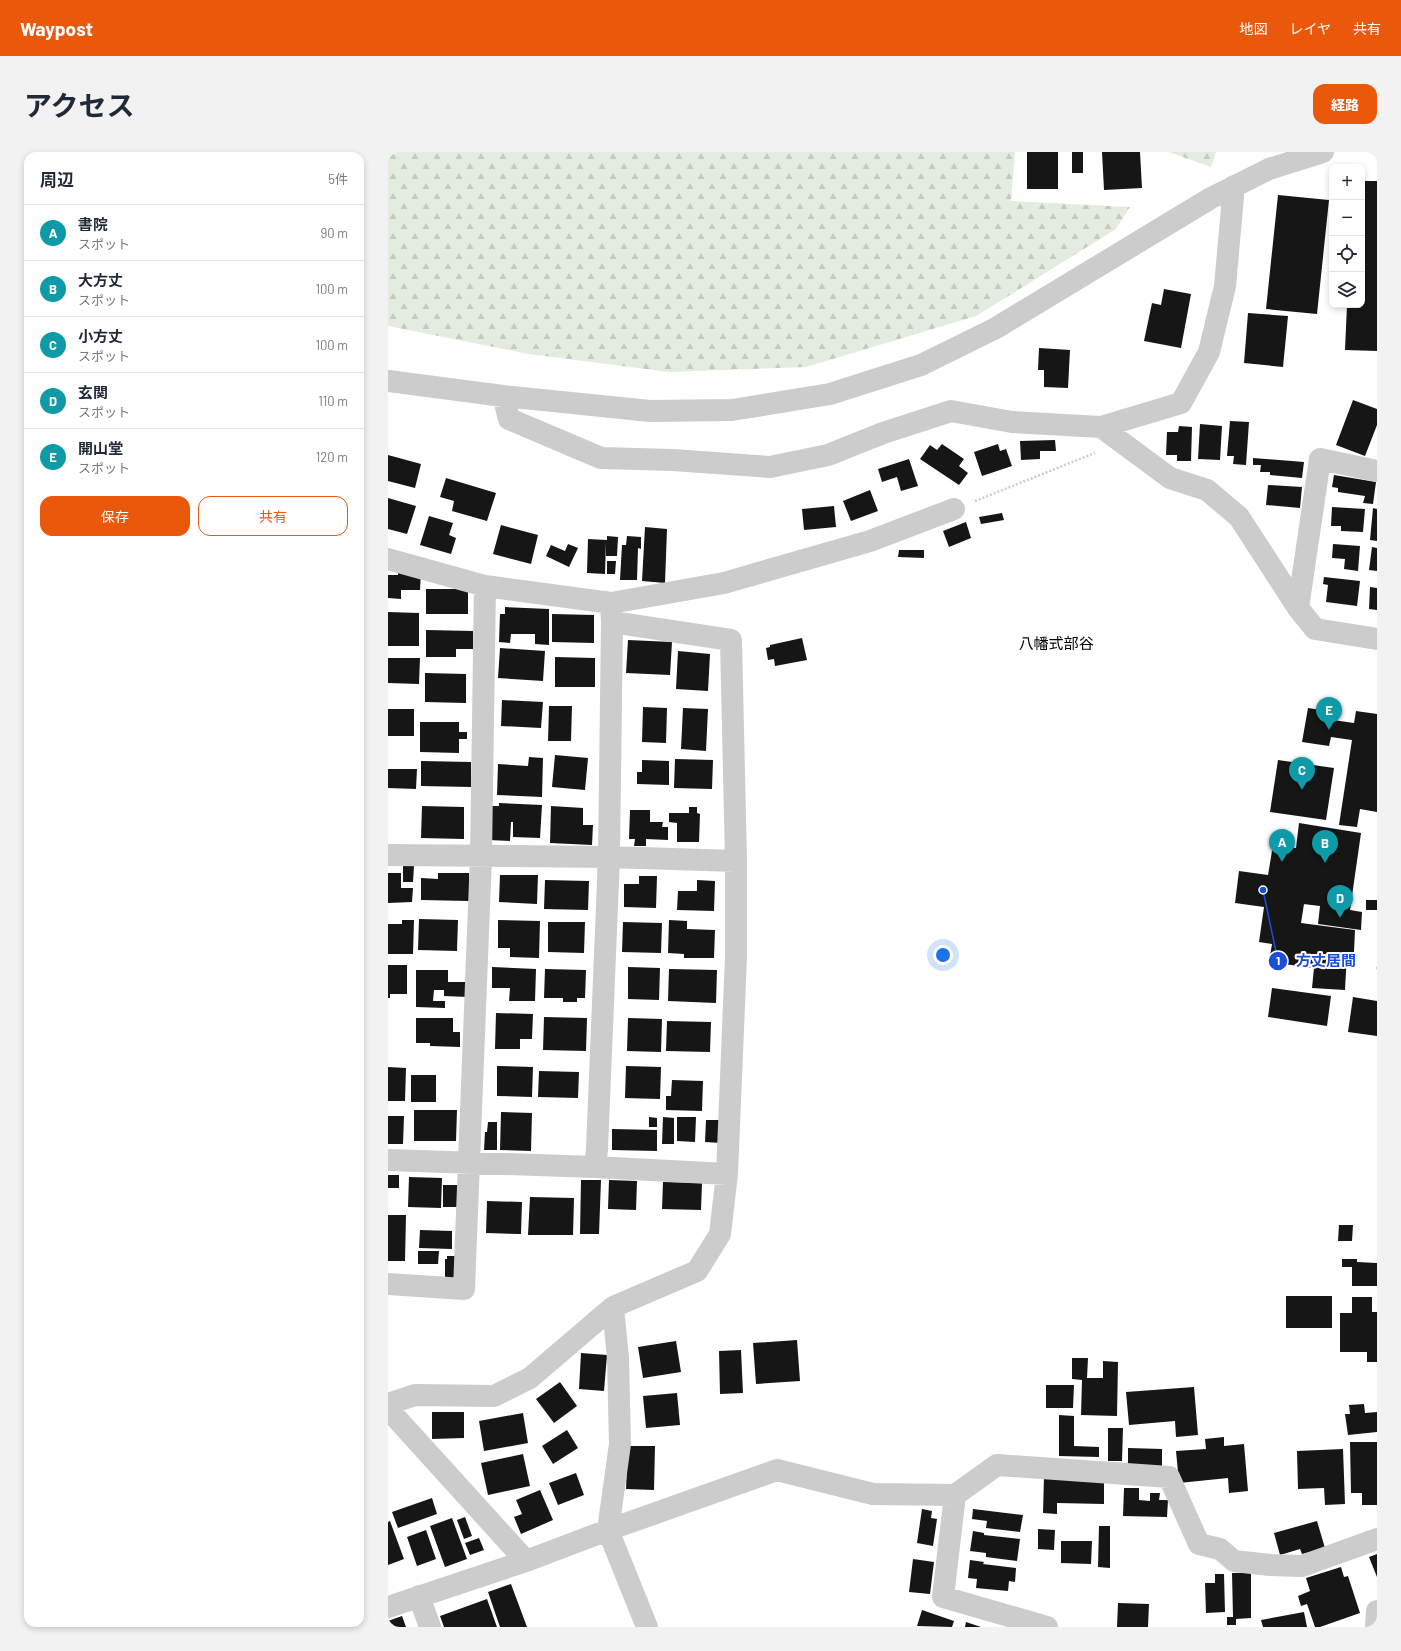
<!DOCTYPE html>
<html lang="ja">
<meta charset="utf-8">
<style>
body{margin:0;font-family:Barlow,"Noto Sans JP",sans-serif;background:#f2f2f3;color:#1f2937}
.controls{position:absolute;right:12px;top:12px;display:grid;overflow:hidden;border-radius:8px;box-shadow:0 2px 6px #0003}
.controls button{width:36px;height:36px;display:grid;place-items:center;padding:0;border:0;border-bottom:1px solid #e0e1e3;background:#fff;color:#1f2937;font:20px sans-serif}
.you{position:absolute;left:555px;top:803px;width:14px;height:14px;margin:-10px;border:3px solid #fff;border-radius:50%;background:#1a73e8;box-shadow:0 0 0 6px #1a73e833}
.badge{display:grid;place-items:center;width:26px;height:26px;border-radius:50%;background:#ea580c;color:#fff;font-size:13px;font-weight:700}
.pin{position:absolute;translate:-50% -33px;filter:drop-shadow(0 1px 2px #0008)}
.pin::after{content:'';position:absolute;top:21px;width:14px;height:12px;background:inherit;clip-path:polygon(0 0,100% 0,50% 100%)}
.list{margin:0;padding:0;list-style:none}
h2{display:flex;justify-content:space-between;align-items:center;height:52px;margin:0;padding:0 16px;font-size:17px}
h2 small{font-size:13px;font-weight:400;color:#747a83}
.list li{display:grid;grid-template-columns:26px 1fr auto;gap:12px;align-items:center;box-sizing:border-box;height:56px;padding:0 16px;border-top:1px solid #e0e1e3}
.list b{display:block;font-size:15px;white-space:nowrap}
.list p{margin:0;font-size:13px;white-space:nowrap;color:#747a83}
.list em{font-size:13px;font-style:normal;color:#747a83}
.actions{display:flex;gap:8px;padding:12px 16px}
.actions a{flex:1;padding:9px 0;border:1px solid #ea580c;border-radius:12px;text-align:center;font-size:14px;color:#ea580c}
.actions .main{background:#ea580c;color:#fff}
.icon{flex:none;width:22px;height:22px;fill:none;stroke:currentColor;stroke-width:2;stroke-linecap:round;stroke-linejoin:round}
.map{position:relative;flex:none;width:989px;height:1475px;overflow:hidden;border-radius:12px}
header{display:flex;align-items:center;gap:24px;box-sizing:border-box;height:56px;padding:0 20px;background:#ea580c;color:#fff}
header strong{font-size:19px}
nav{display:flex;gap:22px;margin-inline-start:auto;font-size:14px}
.intro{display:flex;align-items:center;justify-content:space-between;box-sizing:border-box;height:96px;padding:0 24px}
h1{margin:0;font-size:28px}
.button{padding:10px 18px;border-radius:12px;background:#ea580c;color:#fff;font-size:14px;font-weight:700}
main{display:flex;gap:24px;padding:0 24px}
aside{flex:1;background:#fff;border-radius:12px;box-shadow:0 2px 6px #0003}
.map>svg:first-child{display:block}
.forest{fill:url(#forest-firs)}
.building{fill:#161616}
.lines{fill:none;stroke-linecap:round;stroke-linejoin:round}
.path{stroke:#ccc;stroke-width:2.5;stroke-dasharray:2 2;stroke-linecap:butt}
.minor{stroke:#ccc;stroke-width:22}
.labels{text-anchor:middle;stroke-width:4;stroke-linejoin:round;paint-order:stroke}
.neighbourhood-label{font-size:15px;fill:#000;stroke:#fff}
.leader{fill:none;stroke:#1d4ed8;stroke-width:1.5}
.callout-dot{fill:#1d4ed8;stroke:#fff;stroke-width:1.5}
.mark-label{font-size:12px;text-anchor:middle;font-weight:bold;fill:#fff}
.callout-label{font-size:15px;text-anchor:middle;font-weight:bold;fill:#1d4ed8;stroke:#fff;stroke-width:4;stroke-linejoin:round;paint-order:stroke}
</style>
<header>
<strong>Waypost</strong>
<nav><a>地図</a><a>レイヤ</a><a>共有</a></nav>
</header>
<div class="intro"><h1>アクセス</h1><a class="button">経路</a></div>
<main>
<aside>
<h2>周辺<small>5件</small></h2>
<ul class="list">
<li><span class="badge" style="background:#0f9aa8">A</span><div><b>書院</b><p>スポット</p></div><em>90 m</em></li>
<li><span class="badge" style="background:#0f9aa8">B</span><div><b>大方丈</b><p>スポット</p></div><em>100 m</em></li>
<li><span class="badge" style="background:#0f9aa8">C</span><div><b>小方丈</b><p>スポット</p></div><em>100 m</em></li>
<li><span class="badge" style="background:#0f9aa8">D</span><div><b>玄関</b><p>スポット</p></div><em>110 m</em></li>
<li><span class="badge" style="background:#0f9aa8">E</span><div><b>開山堂</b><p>スポット</p></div><em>120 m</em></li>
</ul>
<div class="actions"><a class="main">保存</a><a>共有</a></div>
</aside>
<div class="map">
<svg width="989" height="1475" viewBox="0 0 989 1475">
<defs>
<pattern id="forest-firs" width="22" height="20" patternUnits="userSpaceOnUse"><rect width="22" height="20" fill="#e4ebdf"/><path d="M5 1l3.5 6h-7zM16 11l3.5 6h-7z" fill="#c4cac0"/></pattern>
</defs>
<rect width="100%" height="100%" fill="#fff"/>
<!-- forest -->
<path class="forest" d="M0,0h627l-4,49 119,6 -14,22 -140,87 -170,51 -137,5 -140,-18 -141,-28z
M781,0h47l-5,15z"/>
<!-- building -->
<path class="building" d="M639,0h31v37h-31z
M684,0h11v21h-11z
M714,0h38l2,36 -38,2z
M974,29h15v170l-32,-1 2,-45h15z
M890,43l51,5 -12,114 -51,-5z
M776,137l27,5 -10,54 -37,-7 8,-38 9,2z
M860,161l40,3 -5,51 -39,-4z
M651,196l31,2 -2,38 -24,-1v-17h-6z
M965,248l24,9v16l-12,31 -29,-11z
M842,269l19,1 -3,43 -13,-1 1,-8h-7z
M812,272l22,2 -2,34 -22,-1z
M791,274l13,1 -1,34h-14v-6h-11l1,-23h11z
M667,288l1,11h-16v8l-19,1 -1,-19z
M554,292l22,15 -5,7 9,7 -9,12 -39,-26 10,-14 7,5z
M610,292l2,7 6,-2 6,17 -30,10 -8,-24z
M0,303l33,9 -6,24 -27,-7z
M865,306l51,4 -2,16 -32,-3v-3h-10l1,-7h-8z
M521,307l9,27 -17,5 -4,-14 -15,5 -4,-13z
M946,323l42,7 -3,22 -10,-1 2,-7 -27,-4v-4l-6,-1z
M58,326l50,15 -9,28 -35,-10 2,-10 -14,-4z
M880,333l34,2 -2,21 -34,-3z
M482,338l8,21 -27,10 -8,-20z
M0,346l28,8 -9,28 -19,-5z
M446,354l2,21 -32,3 -2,-21z
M944,355l33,2 -2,23 -22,-1v-5h-10z
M985,356l4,1v32l-7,-1z
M614,361l2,7 -23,4 -2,-7z
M41,364l24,7 -4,12 7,3 -5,16 -31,-9z
M578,370l5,16 -22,9 -6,-16z
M113,373l37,10 -7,29 -38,-10z
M257,375l22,2 -2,54 -23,-2z
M219,384l11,1 -1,19h-11v-15l-1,33 -18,-1 1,-34 19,1z
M239,384l14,1v12l-3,-1 -1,32h-17l2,-35h4z
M180,392l10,4 -9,19 -23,-11 5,-11 14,6z
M945,392l27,2 -2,25 -14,-2 1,-10 -13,-1z
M984,395l5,1v23l-8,-1z
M511,398h25v8l-26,-1z
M219,409h9l-1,13h-8z
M10,418l23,1 -1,19h-19v9l-13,-1v-23h10z
M936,425l36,4 -3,25 -31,-4 2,-17 -5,-1z
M982,435l7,1v22l-8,-1z
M38,437h42v25h-42z
M117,455l44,2v36l-14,-1v-10h-24l-1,9 -11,-1 1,-28h5z
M0,460l31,1v33h-31z
M164,462l42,1v28l-42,-1z
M38,478l47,1v18h-17v8h-30z
M414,486l5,22 -32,6 -1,-7 -6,1 -2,-12 4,-1v-2z
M240,488l44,2 -2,33 -44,-2z
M112,496l45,3 -2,30 -45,-3z
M290,499l32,3 -2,37 -32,-2z
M167,505l40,1v29h-40z
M0,506h32l-1,26 -31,-1z
M37,521l41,1v29l-41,-1z
M114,548l41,2 -2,26 -40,-2z
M161,554h23l-1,35h-23z
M255,555l24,1 -1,35 -24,-1z
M295,556l25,1 -2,42 -25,-2z
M920,556l26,4 -1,8 21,3 2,-12 21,3v98l-17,-3 -3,18 -18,-2 13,-85 -21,-3 -2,9 -27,-4z
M0,557h26v27h-26z
M32,570h39v10h8v7h-8v14l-39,-1z
M167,603l33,3 -3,32 -33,-3z
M141,605l14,1 -1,39 -45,-2 1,-31 30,2z
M287,607l38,1 -1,29 -38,-1z
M254,608l27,1v24l-32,-1v-12h5z
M890,608l56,8 -8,52 -56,-8z
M33,609l50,1v25l-50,-1z
M0,617h29l-1,20 -28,-1z
M111,651l43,2 -2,33 -27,-1v-15h-2l-1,19 -21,-1 1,-34h9z
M34,654l42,1v32l-43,-1z
M163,654l32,2v17h10l-1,20 -42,-2z
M301,655h8v6l3,1 -1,28h-22v-19l-8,-1v-9h20z
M242,658h20v12h13l-1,5h6v13l-22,-1v7h-12l1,-7h-6z
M911,671l62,10 -11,77 12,2 -1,18 -43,-6 2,-18 -25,-3 9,1 -3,19 54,7 -1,22 -7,1 -2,37 -33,-2 2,-20 -45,-6 3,-18 -13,-2 5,-35 -29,-4 4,-32 29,4 5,-30 23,3z
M15,714h11l-1,16h-10z
M0,721h13v15h12l-1,14 -24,1z
M50,721h31v28l-48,-1v-22l17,1z
M112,723h38l-1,29 -38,-2z
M251,724h18l-1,32 -32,-1v-23h15z
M157,728l44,1 -1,29 -44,-1z
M309,728l18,1 -1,30 -37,-1 1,-19h19z
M978,748h11v10h-11z
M31,767l39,1 -1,31 -39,-1z
M14,768h12l-1,34h-25v-30h14z
M110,768l42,1 -1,37 -29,-1v-9h-12z
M281,768l18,1v8l28,1 -1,28h-30v-4l-16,-1z
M160,770h37l-1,31 -36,-1z
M235,770l39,1 -1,30 -39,-1z
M0,813h19v29h-17v4h-2z
M104,815l44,2 -1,32h-26l1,-13h-18z
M240,815l32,1 -1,32 -31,-1z
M157,817l41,1 -1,28h-8v4h-14v-4h-19z
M281,817l48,1 -1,33 -48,-2z
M28,818h32v12h20v15l-24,-1v-6h-10l-1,11h12v7l-29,-1z
M884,836l59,8 -4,30 -59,-9z
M965,845l24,4v35l-29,-4z
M108,861l37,1 -1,25h-12v10h-25z
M156,865l43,1 -1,33 -43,-1z
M28,866h37v14h7v15l-30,-1v-3h-14z
M240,866l34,1 -1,33 -34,-1z
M279,869l44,1 -1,30 -44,-1z
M109,914l36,1 -1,30 -35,-1z
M238,914l35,1 -1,32 -35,-1z
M0,915l18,1 -1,33h-17z
M151,919l40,1 -1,26 -40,-1z
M23,923h25v27h-25z
M284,928l31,1 -1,30 -36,-1v-14h5z
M26,958h43l-1,31h-42z
M113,960l31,1 -1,38 -31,-1z
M0,964h16l-1,28h-15z
M261,965l8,1v9h-8z
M275,965l11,1v26h-12z
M289,965h19l-1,25 -18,-1z
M318,968h16v23l-17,-1z
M100,970h9v28h-13l1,-18h2z
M224,977l45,1v21l-45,-1z
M0,1023h11v13h-11z
M21,1025l33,1 -1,30 -33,-1z
M193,1028h20l-2,54h-19z
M221,1028l28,1 -1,29 -28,-1z
M275,1030l39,1 -1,27 -39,-1z
M55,1033h19l-1,22h-18z
M142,1045l44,1 -1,37h-45z
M99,1049l35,1 -1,32 -35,-1z
M0,1063h18l-1,46h-17z
M951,1073h14l-1,16h-14z
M32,1078l32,1v18l-33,-1z
M30,1099h21l-1,13h-20z
M59,1104h8v24h-10v-21h2z
M954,1107h15v3l20,1v23h-25v-19h-10z
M898,1144h46v32h-46z
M964,1145h20v15h5v50h-10v-10h-27v-39h12z
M409,1188l3,41 -44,3 -3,-41z
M288,1189l5,31 -38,6 -5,-31z
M353,1198l2,43 -23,1 -1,-43z
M193,1201l26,2 -3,36 -25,-2z
M684,1206h16l-1,20h16v-17l15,1 -1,54 -36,-1 1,-35 -10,-1z
M172,1230l17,24 -23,17 -18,-24z
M658,1233h28l-1,23h-27z
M806,1235l4,48 -22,2 -1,-16 -46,4 -3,-33z
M289,1241l3,32 -34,3 -3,-32z
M976,1252l1,9 12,-1v20l-29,3 -3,-21h5l-1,-9z
M44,1260h32v26l-32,1z
M135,1261l5,30 -44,8 -5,-30z
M671,1263l15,1v30l25,1v10l-40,-1z
M720,1276h15l-1,33h-14z
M179,1278l11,18 -25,16 -11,-18z
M836,1285v9l20,-2 4,47 -19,2 -1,-15 -49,5 -3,-32 30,-2 -1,-10z
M962,1290h27v63h-15v-12h-11z
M240,1294h27l-1,44 -28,-1z
M740,1296l34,1v17l-34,-1z
M955,1297l2,55 -20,1 -1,-17 -26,1 -1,-38z
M135,1302l7,32 -42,9 -7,-32z
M188,1321l8,22 -26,10 -9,-22z
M656,1324l60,1v27l-47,-1v11l-14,-1z
M736,1336h15v12l11,1v-8h10l-1,7h9l-1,17 -44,-1z
M152,1338l13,30 -32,14 -7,-17 8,-3 -6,-14z
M44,1346l5,16 -39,14 -6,-16z
M534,1357l10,2 -1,7 6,1 -4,27 -16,-3z
M585,1357l50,6 -3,17 -34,-4 1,-7 -15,-2z
M77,1365l7,19 -8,3 -7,-19z
M64,1366l15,41 -22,8 -15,-41z
M2,1369l14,38 -16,6v-43z
M929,1369l8,27 -23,6 -2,-5 -20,6 -6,-22z
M711,1374h11v42l-12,-1z
M650,1377l17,1 -1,20 -16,-1z
M38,1378l10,29 -19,7 -10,-29z
M585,1379l11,2v2l36,4 -3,22 -31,-4v-4l-16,-2z
M91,1386l5,12 -14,5 -5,-12z
M673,1389h31l-1,23 -30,-1z
M989,1402v23l-8,-20z
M525,1407l21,3 -4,32 -21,-2z
M582,1408l14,2 -1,2 33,4 -1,14 -6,-1 -1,10 -32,-3 1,-9 -9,-1z
M953,1415l3,10 4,-1 12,37 -40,14h-5l-8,-23 -6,2 -3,-10 12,-5 -4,-13z
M844,1421h19v45l-15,1v6h-9v-8h6z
M827,1422h9l1,38 -19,1 -1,-30h10z
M123,1432l16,43h-27l-12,-35z
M99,1447l10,28h-53l-4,-11z
M730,1451l31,1 -1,23h-31z
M534,1458l32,11 -2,6 -35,-1z
M916,1460l3,15h-44l-2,-7z
M14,1464l4,11h-18v-6z
M578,1470l15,5h-16z"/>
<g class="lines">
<!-- path -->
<path class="path" d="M587,349l120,-48
M988,816h1"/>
<!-- minor -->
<path class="minor" d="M0,229l115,15 147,15 82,-1 98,-16 91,-29 75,-37 215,-130 58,-29 54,-17
M115,244l6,23 92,39 72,2 97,7 58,-12 55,-22 68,-22 61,11 89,5 69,51 37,12 32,27 59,91 17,21 62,10
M713,275l80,-24 28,-51 16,-66 9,-100
M0,407l97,27 126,17 113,-20 146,-42 84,-32
M910,456l22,-149 57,12
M0,703l221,2 3,-235
M0,1008l207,7 2,-18 12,-292 127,4 -5,-221 -119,-18 -1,-19
M207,1015l132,7 9,-217v-96
M0,1132l76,5 17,-433 4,-270
M225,1155l84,-36 23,-37 7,-60
M0,1252l27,-9 79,1 36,-18 83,-71 5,51 2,86 -12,86 39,97
M0,1257l138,152
M567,1343l-12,102 104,30
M31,1444l11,31
M0,1455l138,-46 82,-31 169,-60 96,24 82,1 42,-30 172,12 30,67 21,5 14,12 36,4 32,1 75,-27
M988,1475l1,-16"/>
</g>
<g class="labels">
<!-- neighbourhood labels -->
<g class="neighbourhood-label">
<text x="668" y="497">八幡式部谷</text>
</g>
</g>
<!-- callouts -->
<path class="leader" d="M875 738L890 809"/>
<g class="callout-dot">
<circle cx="875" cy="738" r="4"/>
<circle cx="890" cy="809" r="10"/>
</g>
<g class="mark-label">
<text x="890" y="813">1</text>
</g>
<g class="callout-label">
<text x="938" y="814">方丈居間</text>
</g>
</svg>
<div class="controls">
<button>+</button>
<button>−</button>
<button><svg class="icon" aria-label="locate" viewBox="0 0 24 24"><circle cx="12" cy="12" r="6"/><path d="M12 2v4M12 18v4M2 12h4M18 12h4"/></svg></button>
<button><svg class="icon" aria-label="layers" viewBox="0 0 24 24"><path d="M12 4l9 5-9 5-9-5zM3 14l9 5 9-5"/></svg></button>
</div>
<div class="you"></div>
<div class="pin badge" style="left:894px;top:710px;background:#0f9aa8">A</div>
<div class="pin badge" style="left:937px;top:711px;background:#0f9aa8">B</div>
<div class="pin badge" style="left:914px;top:638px;background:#0f9aa8">C</div>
<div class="pin badge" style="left:952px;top:766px;background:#0f9aa8">D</div>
<div class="pin badge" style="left:941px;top:578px;background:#0f9aa8">E</div>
</div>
</main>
